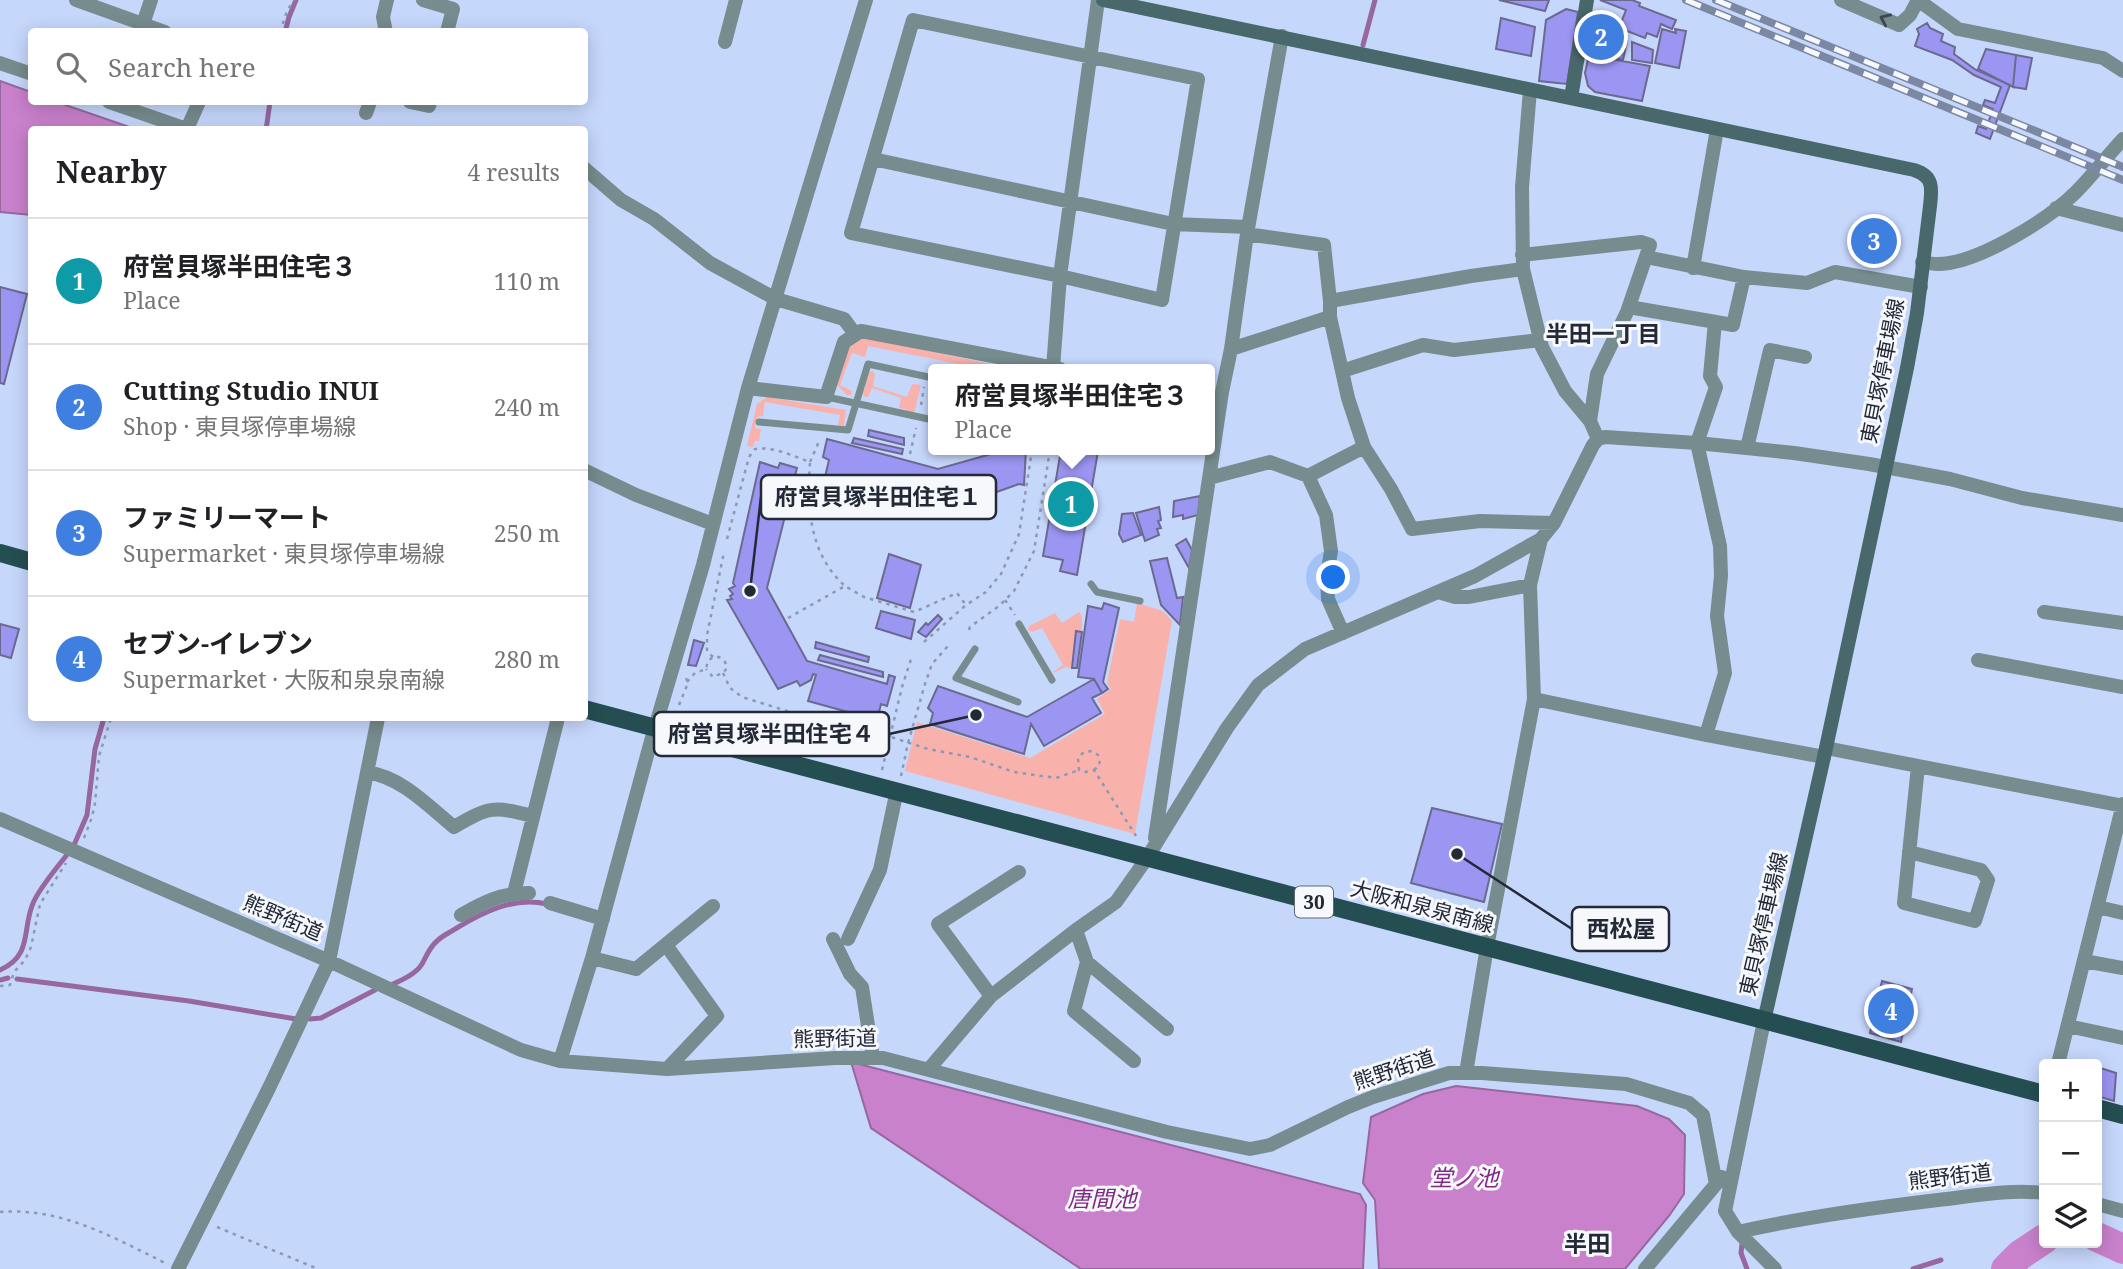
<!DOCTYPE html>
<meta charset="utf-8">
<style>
body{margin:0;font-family:"Noto Serif","Noto Sans JP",serif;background:#f6f6f6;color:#202124}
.controls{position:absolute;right:21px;bottom:21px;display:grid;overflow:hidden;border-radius:7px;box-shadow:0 4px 18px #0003}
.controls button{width:63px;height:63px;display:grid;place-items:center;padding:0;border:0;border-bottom:2px solid #e0e0e0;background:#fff;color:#202124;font:35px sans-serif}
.you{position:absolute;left:1334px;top:578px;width:24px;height:24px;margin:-18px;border:5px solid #fff;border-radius:50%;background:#1a73e8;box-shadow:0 0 0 10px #1a73e833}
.badge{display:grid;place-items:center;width:46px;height:46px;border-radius:50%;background:#d93025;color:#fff;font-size:23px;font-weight:700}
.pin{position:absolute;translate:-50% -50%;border:4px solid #fff;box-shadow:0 2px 7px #0006}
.popup{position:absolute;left:928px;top:364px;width:287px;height:91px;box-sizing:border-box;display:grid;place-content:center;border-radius:7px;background:#fff;filter:drop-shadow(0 2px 5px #0005);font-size:23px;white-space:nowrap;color:#757577}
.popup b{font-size:26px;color:#202124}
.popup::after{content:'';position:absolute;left:50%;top:100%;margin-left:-14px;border:14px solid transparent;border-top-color:#fff}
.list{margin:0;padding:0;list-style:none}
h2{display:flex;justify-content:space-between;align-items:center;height:91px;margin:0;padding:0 28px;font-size:30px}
h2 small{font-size:23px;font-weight:400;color:#757577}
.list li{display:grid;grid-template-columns:46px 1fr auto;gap:21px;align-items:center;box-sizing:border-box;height:126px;padding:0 28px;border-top:2px solid #e0e0e0}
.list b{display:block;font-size:26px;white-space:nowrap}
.list p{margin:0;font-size:23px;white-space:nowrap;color:#757577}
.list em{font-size:23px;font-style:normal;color:#757577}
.icon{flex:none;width:38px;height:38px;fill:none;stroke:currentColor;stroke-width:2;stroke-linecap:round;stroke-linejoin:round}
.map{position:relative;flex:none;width:2123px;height:1269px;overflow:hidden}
.search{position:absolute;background:#fff;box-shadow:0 4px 18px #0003;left:28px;top:28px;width:560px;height:77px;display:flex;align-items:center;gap:18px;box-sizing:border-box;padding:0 24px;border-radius:7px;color:#757577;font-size:26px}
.panel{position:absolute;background:#fff;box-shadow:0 4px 18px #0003;left:28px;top:126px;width:560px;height:595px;border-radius:7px}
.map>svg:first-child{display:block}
.green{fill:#f9b2ab}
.water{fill:#c981cc;stroke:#97679f;stroke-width:2}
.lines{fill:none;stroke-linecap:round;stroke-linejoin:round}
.stream{stroke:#97679f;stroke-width:5}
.river{stroke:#c981cc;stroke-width:30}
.building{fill:#9c96f3;stroke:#6b6a8e;stroke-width:2}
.path{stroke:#8c99b5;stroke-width:2.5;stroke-dasharray:3.5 5;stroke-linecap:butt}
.lane{stroke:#768c8e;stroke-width:7}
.street{stroke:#768c8e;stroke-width:14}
.secondary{stroke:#48686b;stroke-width:14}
.primary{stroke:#254e53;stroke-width:18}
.rail-casing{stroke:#7c88a3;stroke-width:8}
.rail{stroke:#f6f8fc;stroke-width:5;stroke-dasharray:16;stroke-linecap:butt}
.oneway{stroke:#3c4751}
.labels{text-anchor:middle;stroke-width:6;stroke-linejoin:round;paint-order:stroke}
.shield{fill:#f6f8fc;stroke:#626772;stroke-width:2}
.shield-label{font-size:19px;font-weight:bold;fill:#232937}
.street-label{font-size:21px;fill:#232937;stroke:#f6f8fc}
.neighbourhood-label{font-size:23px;font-weight:bold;fill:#232937;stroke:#f6f8fc}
.water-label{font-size:23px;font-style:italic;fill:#802a86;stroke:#f6f8fc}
.leader{fill:none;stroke:#232937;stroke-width:2.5}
.callout-dot{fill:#232937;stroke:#f6f8fc;stroke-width:2.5}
.callout{fill:#f6f8fc;stroke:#232937;stroke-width:2.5}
.callout-label{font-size:23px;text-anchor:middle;font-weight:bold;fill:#232937}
</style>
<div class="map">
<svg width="2123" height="1269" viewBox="0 0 2123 1269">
<rect width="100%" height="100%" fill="#c6d7fc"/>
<!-- green -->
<path class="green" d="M867,338l147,31h-30l-116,-23 -3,11 -13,-4 -12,32 12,6 -1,4h-4l-11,-11 14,-39 8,-5z
M873,371l2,4 -2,11 34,11 5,-13 9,1 -7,29 -8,-2v-3l-7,-1 2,-10 -29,-10 -4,9h-3l-2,-3 6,-22z
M767,397l79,13 -2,16 -6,-1 2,-10 -75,-13 -2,14 -6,1 -2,11 6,1 -2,12h-4l-2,6 -6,-1 10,-42z
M1137,603l26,8 9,10 -37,213 -230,-63 12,-49 113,36 75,-44 -8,-15 14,-10 -4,-6 13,-64 14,3z
M1079,612l3,4v16h-6l-4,36 -7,-1 -11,6v-2l9,-6 -21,-37 -10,4 -4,-2 1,-4 26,-13 7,10z"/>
<!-- water -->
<path class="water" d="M0,81l31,11 1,10h25l78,27 -103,1 -1,85 -31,-3z
M851,1062l509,132 6,11 -3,64h-282l-210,-141z
M1456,1086l181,20 32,13 16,16 -1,59 -15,22 -44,53h-246l-4,-69 -12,-17 8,-66 52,-23z"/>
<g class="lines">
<!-- stream -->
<path class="stream" d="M285,32l4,-15 7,-17
M1363,45l12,-45
M266,130l4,-28
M74,845l13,-30 8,-66 9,-31
M0,970c34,-15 21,-42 34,-69 8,-16 21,-31 32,-45
M17,979l172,22 107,18
M0,980l8,-2
M391,985c11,-5 25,-11 31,-21 5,-9 7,-16 15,-23 5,-5 12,-8 18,-12 28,-17 59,-33 92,-25
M310,1019l11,-1 54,-28
M1742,1244l-1,9 6,16
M1913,1269l28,-9"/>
<!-- river -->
<path class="river" d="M2097,1237l26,12
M2006,1269l14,-14 24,-16"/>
</g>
<!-- building -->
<path class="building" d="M1499,0h50l-4,11z
M1600,0h32l8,3 -1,3 37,14 -4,9 -11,-5 -4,13 -10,-4 -2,5 -26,-10 7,-18z
M1566,9l12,3 -11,72 -28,-3 7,-61z
M1501,18l34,9 -4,29 -35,-7z
M1927,23l3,5 13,6 -2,7 14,6 -1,7 22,16 34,15 -20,54 -14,-6 2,-7 8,3 7,-20 -10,-4 2,-5 10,3 6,-16 -27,-12 -22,-15 -37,-14 4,-12 -2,-5z
M1592,29l19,4 16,8 -4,19 -35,-7z
M1662,29l14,4 -1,-4 11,2 -7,37 -24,-5z
M1632,42l21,8 -1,13 -20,-3z
M1986,49l30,6 -3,32 -35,-18z
M1589,55l61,11 -8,35 -47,-9 -7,-6 -3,-13z
M2016,55l16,3 -6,31 -13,-2z
M0,287l27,7 -23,90 -4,-1z
M869,430l35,8v7l-36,-9z
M854,438l49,11 -1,5 -50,-11z
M827,439l111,30 67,-19h21l-2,35 -5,-1 -67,24 -2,-10 -4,1 -1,3 -4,-1 -1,6 -115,-30 4,-17 -6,-3z
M1061,450h49v3l-12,-2 -21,124 -17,-4 3,-11 -20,-4z
M760,462l18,6 2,-5 17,5 -30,120 40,73 80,23 2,-9 6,2 -8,29 -6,-2 -4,16 -69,-19 8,-26 -3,-1 -2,6 -11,6 -3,-5 -19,8 -51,-89 5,-1 -2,-3 3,-2 -4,-5 6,-3 -2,-3z
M1200,496l-2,19 -15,4v-4l-10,2 1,-16z
M1159,507l2,13 -3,1 3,7 -4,1 2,6 -14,6 -9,-28z
M1133,513l8,22 -18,7 -4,-8 3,-20z
M1186,539l6,11 -3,18 -13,-23z
M889,554l32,11 -11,43 -33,-10z
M1167,558l10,40 6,-1 -3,28 -19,-20 -11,-44z
M1104,603l15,5 -16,74 5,7 -6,4 -8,-14 -16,-2 10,-71 14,3z
M881,611l34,9 -4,19 -35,-11z
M938,615l4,4 -16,18 -8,-5 8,-9 2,2z
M0,624l19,5 -8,29 -11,-3z
M1076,631l6,1 -5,36h-5z
M694,640l10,3 -8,23 -8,-1z
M816,642l53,15 -1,5 -53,-14z
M820,655l63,17v5l-65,-17z
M1094,679l8,14 -10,5 9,15 -57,33 -13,-22 -7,30 -94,-30 3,-11 -5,-5 10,-22 89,31z
M1432,808l70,16 -18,78 -73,-19z
M1882,981l30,8 -11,53 -31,-9z
M2097,1067l19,6 -2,28 -17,-5z"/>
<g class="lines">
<!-- path -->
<path class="path" d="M280,32l7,-21 7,-11
M921,405l3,-18
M910,454l6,-26
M810,462l10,-23
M810,478l62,16
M727,539l22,-82 6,-8c18,-3 38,7 55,13 -3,45 -1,92 35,124
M1005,600l10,15
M788,618l57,-32 19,11 50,15 43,-19 9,12
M969,630l1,-3 29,-21 15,-15 20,-40 16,-101
M924,642l42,-37 20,-13 15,-18 18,-40 13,-84
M713,657l-6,-6v-16l17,-83
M723,673l7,15 12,9 103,32 43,7 40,13 42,8 44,15 42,6 23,-8
M687,682l8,-9 11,-4 2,-8 5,-4h6l6,5 2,6 -4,5 -10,4 -7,-8
M679,705l9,-22 -2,-5
M882,770l20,-83 10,-31
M1094,770l6,-5 -2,-10 -6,-4 -8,1 -6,6 1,12 7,2 8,-2 42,66
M901,776l7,-33 17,-59 7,-20 16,-18
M84,838l8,-21 3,-14 4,-47 12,-38
M0,986l10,-1 4,-13 11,-12 6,-13 9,-43 26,-41
M0,1212c60,-5 113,25 165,51
M217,1227l101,42"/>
<!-- lane -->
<path class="lane" d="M827,397l106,23
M759,422l89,8 20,-66 65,14
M1091,584l6,8 43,9
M1019,624l33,56
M975,649l-19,29 62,24"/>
<!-- street -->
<path class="street" d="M76,0l89,32
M423,0l30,9 -6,23
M1841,0l58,25 11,-10 8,-15
M1918,0l40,29 145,29 20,13
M913,20l285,59 -36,221 -102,-24 -209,-43z
M143,24l8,-24
M386,32l-3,-15 4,-17
M725,42l11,-42
M0,63l32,11
M1530,90l-8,97 1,82 19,78 23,44 25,30 8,18
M109,102l78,27 12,-27
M410,102l19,4 1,-4
M366,113l4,-11
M873,159l300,65 75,3
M584,168l37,32 33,19 56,44 66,36 68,20 11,15
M2056,208l67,17
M1247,234l77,11 6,56v16l18,81 16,49 27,42 21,40 68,-8 74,2
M1522,255l119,-13 9,3 -23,67 -30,62 -7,47
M1646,257l98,20 63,6 28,-11 86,15
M1922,262c5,1 11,2 16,2 39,0 111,-45 138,-72 17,-17 31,-36 47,-53
M1693,268l24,-139
M1330,301l141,-25 52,-7
M1629,307l104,18 11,-48
M1231,349l99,-32
M1053,368l7,-92 38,-276
M1342,371l81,-26 31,5 86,-10
M748,388l78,9 18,-55 17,-11 199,38
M1747,448l23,-98 35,7
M584,470l52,25 77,29
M1308,476l56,-29
M1209,478l61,-16 38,14 18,39 5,36 -4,25 1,23 15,34
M1438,592l17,5h14l61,-12
M2044,612l79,11
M1978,660l145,27
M1534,699l172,36 118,22
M1706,735l19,-62 -8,-57 4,-40 -1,-30 -23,-103 19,-56 -6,-11 5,-54
M1826,748l297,58
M367,772c36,6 60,33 87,55 36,-21 39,-21 79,-11
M0,819l329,142 192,89 39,11 107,8 168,-11h48l284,74 83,17 20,-4 78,-38 25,-10 76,-24h33l144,11 63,19 14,12 13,69
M1155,838l67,-446 9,-43 16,-115 35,-198
M1909,852l72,18 7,10 -13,41 -71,-18 14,-137
M514,893l44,-175
M550,903l53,16
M2098,907l25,6
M461,915c23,-13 40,-22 68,-22
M1076,930l11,32 -13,49 60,50
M833,939l17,35 12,13 11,71
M848,939l32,-69 17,-80
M666,945l51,71 -50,53
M592,958l44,11 77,-63
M2084,961l39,7
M1087,962l80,67
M991,996l-53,-72 81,-52
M1764,1021l-39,190 13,21 37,37
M2068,1026l55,12
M560,1061l32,-103 59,-217 52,-176 45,-177 118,-388
M2058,1064l65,-260
M929,1069l62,-73 85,-66 40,-28 31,-44 80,-130 31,-43 47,-36 170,-73 66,-37 13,-16 39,-78 5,-6 7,-2 92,6 97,10 75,11 81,15 72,19 101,17
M1466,1073l21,-126 47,-248 -4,-114 11,-46
M2097,1204l26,7
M1738,1232c65,-15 133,-24 200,-32 35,-4 71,-11 106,-7
M178,1269l91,-181 60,-127 49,-243
M1645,1269l77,-92"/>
<!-- secondary -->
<path class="secondary" d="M1103,0l811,170c20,6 18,19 16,36l-13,107 -10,55 -81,380 -62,273
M1571,98l16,-98"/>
<!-- primary -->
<path class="primary" d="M0,553l32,9
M584,709l1460,385
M2097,1108l26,7"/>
<defs>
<path id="rail" d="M1686,0l437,180
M1716,0l407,167"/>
</defs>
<!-- rail casing -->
<use href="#rail" class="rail-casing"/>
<!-- rail -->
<use href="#rail" class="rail"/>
</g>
<!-- one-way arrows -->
<defs><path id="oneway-chevron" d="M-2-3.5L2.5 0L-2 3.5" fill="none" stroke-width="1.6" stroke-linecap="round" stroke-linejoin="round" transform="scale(1.75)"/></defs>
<use class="oneway" href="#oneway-chevron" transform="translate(1885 19) rotate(-156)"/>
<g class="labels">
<!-- shield labels -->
<rect class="shield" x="1295" y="886.5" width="38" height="31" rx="5"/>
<g class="shield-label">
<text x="1314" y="909">30</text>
</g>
<!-- street labels -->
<g class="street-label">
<text transform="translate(1883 371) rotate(-79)" y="7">東貝塚停車場線</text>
<text transform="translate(1422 907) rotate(15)" y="7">大阪和泉泉南線</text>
<text transform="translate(283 918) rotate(23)" y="7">熊野街道</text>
<text transform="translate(1764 924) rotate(-77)" y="7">東貝塚停車場線</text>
<text transform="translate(835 1039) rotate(-1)" y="7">熊野街道</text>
<text transform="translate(1394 1070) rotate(-18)" y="7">熊野街道</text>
<text transform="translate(1950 1177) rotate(-7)" y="7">熊野街道</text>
</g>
<!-- neighbourhood labels -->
<g class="neighbourhood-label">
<text x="1603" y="342">半田一丁目</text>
<text x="1587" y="1252">半田</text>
</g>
<!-- water labels -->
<g class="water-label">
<text x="1464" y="1186">堂ノ池</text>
<text x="1102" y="1207">唐間池</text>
</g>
</g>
<!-- callouts -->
<path class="leader" d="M750 591L761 497M976 715L889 734M1457 854L1572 929"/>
<g class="callout-dot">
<circle cx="750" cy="591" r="7"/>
<circle cx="976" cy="715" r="7"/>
<circle cx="1457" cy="854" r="7"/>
</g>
<g class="callout">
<rect x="761" y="475" width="235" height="44" rx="7"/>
<rect x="654" y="712" width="235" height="44" rx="7"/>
<rect x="1572" y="907" width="97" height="44" rx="7"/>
</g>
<g class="callout-label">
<text x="878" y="505">府営貝塚半田住宅１</text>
<text x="771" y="742">府営貝塚半田住宅４</text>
<text x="1621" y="937">西松屋</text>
</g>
</svg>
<div class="controls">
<button>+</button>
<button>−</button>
<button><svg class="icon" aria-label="layers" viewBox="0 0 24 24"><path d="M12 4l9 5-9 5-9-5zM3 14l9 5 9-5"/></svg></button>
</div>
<div class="you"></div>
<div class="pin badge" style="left:1071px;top:504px;background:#0f9aa8">1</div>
<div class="popup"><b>府営貝塚半田住宅３</b>Place</div>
<div class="pin badge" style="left:1601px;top:37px;background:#3f7fe0">2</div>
<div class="pin badge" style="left:1874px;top:241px;background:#3f7fe0">3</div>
<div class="pin badge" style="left:1891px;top:1011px;background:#3f7fe0">4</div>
<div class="search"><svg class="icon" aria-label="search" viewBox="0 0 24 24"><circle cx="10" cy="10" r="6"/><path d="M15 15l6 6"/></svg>Search here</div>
<section class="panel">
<h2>Nearby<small>4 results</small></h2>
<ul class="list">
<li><span class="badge" style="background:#0f9aa8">1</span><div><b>府営貝塚半田住宅３</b><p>Place</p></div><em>110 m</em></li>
<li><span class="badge" style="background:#3f7fe0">2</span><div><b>Cutting Studio INUI</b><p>Shop · 東貝塚停車場線</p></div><em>240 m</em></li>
<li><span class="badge" style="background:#3f7fe0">3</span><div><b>ファミリーマート</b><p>Supermarket · 東貝塚停車場線</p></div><em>250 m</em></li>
<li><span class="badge" style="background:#3f7fe0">4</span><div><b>セブン-イレブン</b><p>Supermarket · 大阪和泉泉南線</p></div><em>280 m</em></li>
</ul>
</section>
</div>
